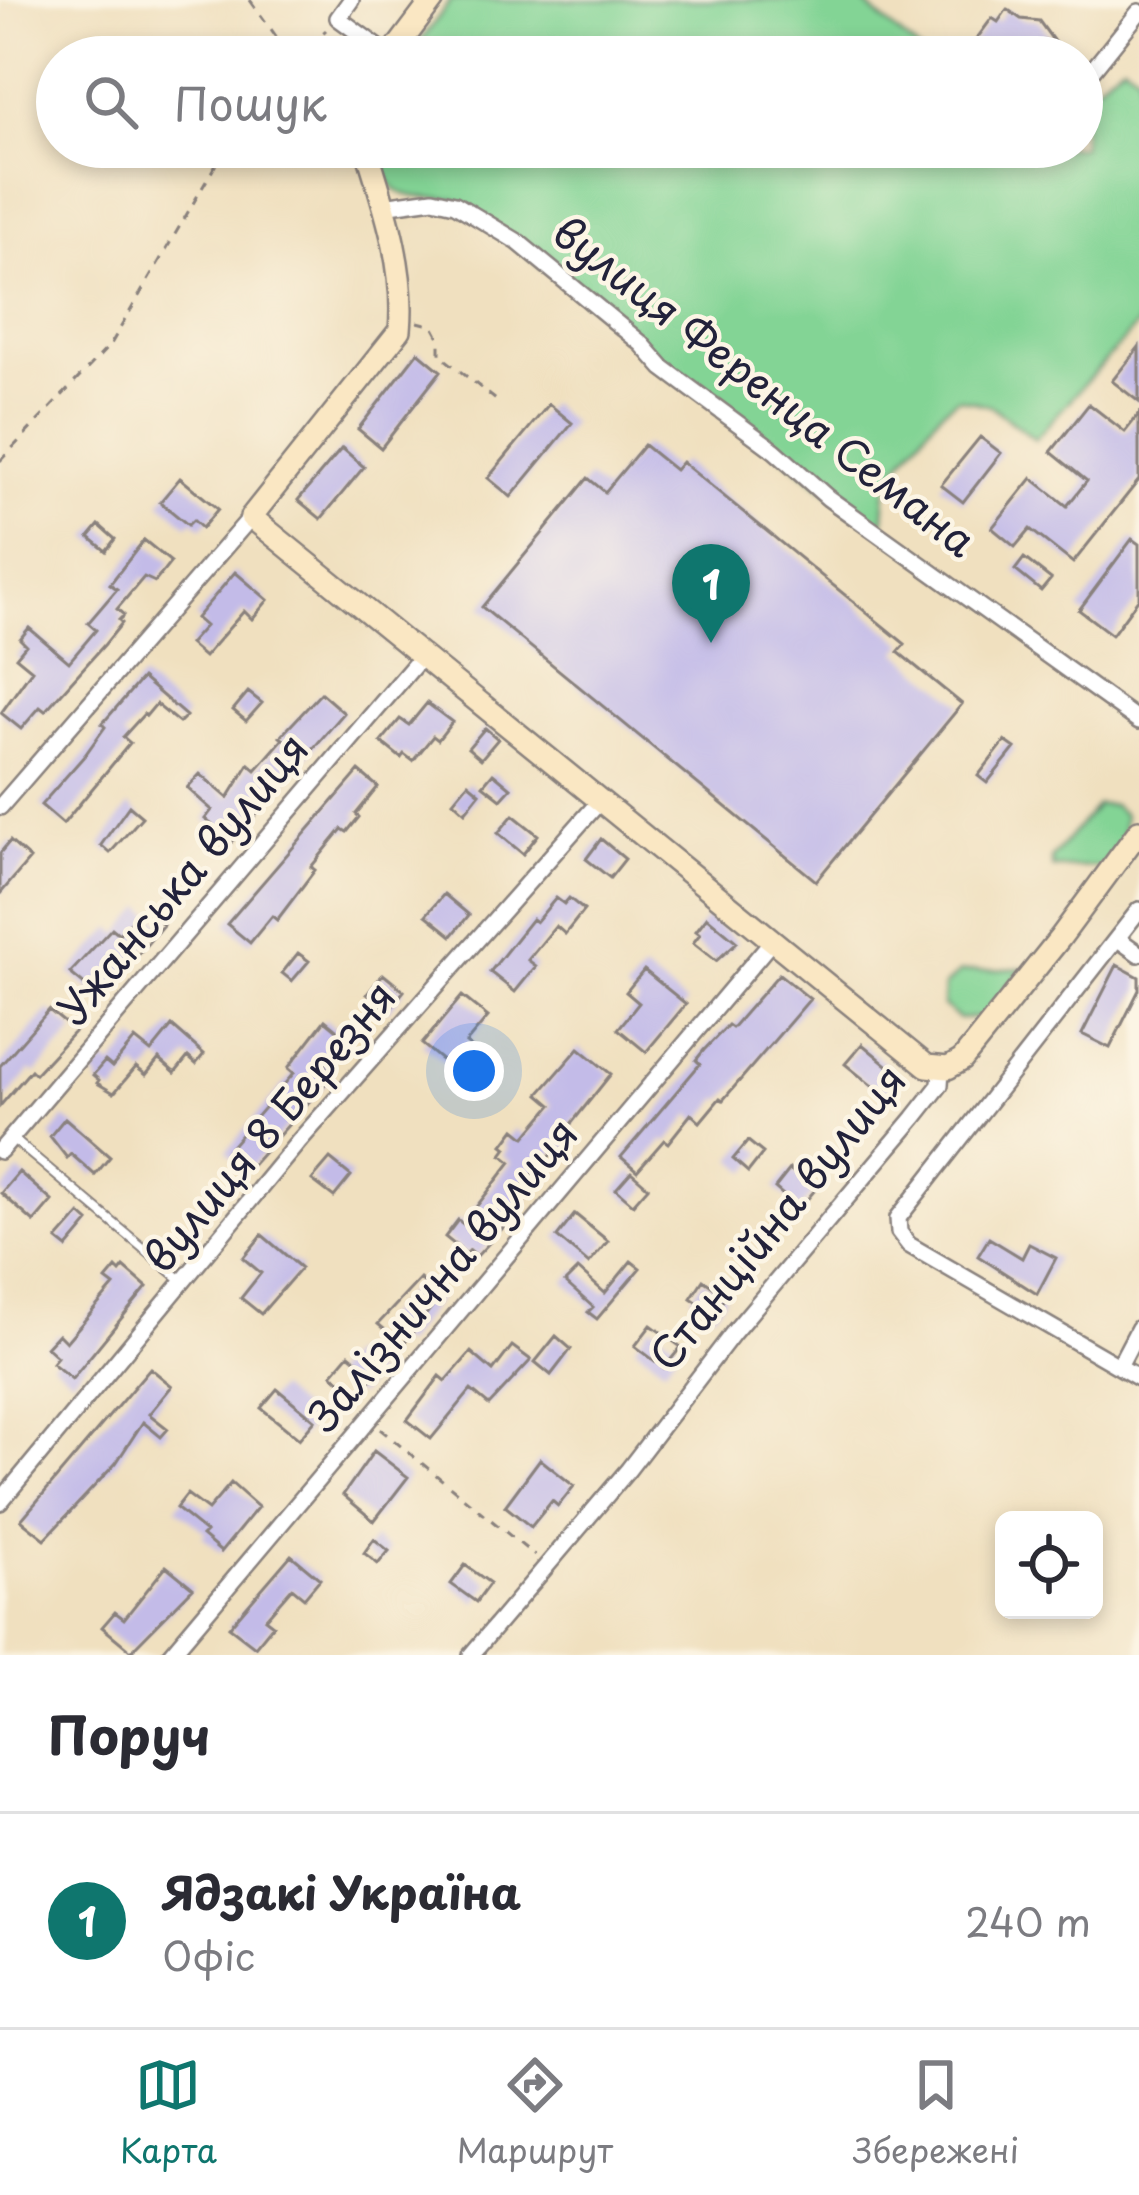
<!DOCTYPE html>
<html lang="uk">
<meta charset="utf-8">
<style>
body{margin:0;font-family:"Playpen Sans",sans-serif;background:#f7f7f7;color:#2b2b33}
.controls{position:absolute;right:36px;bottom:36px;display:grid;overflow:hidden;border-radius:18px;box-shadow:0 6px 18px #0003}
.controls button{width:108px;height:108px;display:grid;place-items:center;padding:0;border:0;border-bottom:3px solid #e1e1e2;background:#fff;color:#2b2b33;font:60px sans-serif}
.you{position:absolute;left:474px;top:1071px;width:42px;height:42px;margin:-30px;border:9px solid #fff;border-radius:50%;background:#1a73e8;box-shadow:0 0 0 18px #1a73e833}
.badge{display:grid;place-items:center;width:78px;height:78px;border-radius:50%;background:#0f766e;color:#fff;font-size:39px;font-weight:700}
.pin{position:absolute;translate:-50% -99px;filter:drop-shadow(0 3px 6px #0008)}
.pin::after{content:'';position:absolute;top:63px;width:42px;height:36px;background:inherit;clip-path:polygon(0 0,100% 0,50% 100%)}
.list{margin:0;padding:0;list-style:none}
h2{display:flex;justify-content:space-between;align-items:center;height:156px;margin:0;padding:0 48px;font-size:51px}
h2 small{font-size:39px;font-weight:400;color:#7c7c81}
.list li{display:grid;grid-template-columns:78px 1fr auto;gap:36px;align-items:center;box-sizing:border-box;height:216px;padding:0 48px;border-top:3px solid #e1e1e2}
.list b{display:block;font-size:45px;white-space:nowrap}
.list p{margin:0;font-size:39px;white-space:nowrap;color:#7c7c81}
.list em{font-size:39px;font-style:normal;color:#7c7c81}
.icon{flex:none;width:66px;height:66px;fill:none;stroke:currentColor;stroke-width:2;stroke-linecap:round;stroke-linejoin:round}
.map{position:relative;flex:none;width:1139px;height:1655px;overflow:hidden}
.search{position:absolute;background:#fff;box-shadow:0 6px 18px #0003;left:36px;right:36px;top:36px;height:132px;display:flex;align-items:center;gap:30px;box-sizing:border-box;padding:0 42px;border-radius:66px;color:#7c7c81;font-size:45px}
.sheet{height:372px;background:#fff}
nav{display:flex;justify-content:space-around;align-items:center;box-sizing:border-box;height:168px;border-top:3px solid #e1e1e2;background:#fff;font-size:33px;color:#7c7c81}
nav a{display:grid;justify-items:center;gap:6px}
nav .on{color:#0f766e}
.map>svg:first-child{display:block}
.green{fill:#83d495;stroke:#527b68;stroke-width:3}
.building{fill:#c3bbe8}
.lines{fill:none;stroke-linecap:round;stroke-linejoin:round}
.lane-casing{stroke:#89817d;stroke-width:12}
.street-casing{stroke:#89817d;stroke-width:20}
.secondary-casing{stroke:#89817d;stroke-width:26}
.path{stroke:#89817d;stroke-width:3;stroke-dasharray:9 9;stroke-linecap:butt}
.lane{stroke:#fff;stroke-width:8}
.street{stroke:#fff;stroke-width:15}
.secondary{stroke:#fae7c3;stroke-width:21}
.labels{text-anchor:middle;stroke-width:9;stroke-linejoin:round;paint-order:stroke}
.street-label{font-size:42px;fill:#22223b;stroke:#fcf5e5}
</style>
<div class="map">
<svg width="1139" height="1655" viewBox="0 0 1139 1655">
<rect width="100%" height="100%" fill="#fcf5e5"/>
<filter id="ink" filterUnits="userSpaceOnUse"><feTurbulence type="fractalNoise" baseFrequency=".00833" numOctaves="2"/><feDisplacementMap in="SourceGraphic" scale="24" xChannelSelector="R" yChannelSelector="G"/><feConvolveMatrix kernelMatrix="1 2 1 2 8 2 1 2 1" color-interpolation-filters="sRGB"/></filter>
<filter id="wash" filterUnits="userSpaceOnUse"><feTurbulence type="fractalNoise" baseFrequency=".004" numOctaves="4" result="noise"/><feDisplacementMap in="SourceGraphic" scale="48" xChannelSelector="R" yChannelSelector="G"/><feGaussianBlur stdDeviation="2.7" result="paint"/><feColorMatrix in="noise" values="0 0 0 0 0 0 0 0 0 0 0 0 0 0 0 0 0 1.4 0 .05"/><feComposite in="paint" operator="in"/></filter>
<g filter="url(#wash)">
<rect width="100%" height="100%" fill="#f0e0bf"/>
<!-- green -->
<path class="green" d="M451,0h409l66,57h-517z
M1123,63l16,11v249l-104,116 -44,-33 -33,-8 -18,14 -53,68 -4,49 -53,-36 -375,-294c-57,-4 -60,4 -82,-52h709c0,-48 2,-55 41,-84z
M1097,805h16l11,10 -1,29 -21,23 -49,1 -2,-9z
M1023,968l-37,49 -27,2 -16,-13 1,-20 16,-14z"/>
<g id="blocks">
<!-- building -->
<path class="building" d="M1007,9l14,10 18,2 19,26 -8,10h-70l-11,-8 23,-31 6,4z
M1139,347v55l-27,-21z
M418,352l23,19 -60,77 -23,-19z
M549,404l23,19 -61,74 -23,-19z
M1089,404l36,28 14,-18v66l-66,83 -43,-34 -15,18 -23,-19 40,-50 35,28 20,-25 -36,-29z
M980,437l21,16 -38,49 -22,-17z
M644,445l31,25 7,-8 223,182 -7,8 64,52 -146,177 -334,-274 106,-129 17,14z
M342,448l22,19 -43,52 -23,-19z
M180,478l38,31 -16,19 -9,-8 -5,5 -28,-23z
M99,525l16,14 -9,12 -17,-14z
M1132,539l7,5v54l-27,37 -33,-25z
M144,540l27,22 -16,20 -11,-5 -27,32 7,6 -5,5 3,3 -17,21 -60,67 -5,-4 -19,22 -20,-16 31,-43 -16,-13 10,-12 -6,-6 9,-11 40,34 27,-32 -8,-7 29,-34 -7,-5z
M1024,558l27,21 -10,12 -26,-21z
M235,572l33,28 -16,19 -8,-8 -40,46 -15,-13 16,-18 -9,-8z
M142,678l44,38 -7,7 -23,-19 -10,12 -2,-2 -21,23 7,6 -67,81 -22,-19 44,-50 20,-28 -3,-3z
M248,692l14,11 -16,18 -13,-11z
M321,693l23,20 -112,129 -27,-23 7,-9 -25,-22 13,-14 28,24 21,-34 7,6 27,-31 -3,-2z
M427,703l25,19 -14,18 -5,-4 -20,25 -9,-7 -3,4 -20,-16 19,-23 9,6z
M485,728l13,11 -17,20 -13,-11z
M1005,741l10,7 -28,35 -9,-7z
M359,771l19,16 -22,27 3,3 -12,15 -5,-3 -31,38 4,3 -38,50 -5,-4 -22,27 -23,-19z
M493,773l18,15 -10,11 -18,-14z
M468,783l12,10 -15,19 -12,-11z
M129,806l13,11 -32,36 -9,-8z
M513,815l25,20 -15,19 -25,-21z
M601,839l24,20 -15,19 -24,-19z
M10,841l20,18 -30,35v-41z
M444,894l25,21 -17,21 -26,-21z
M556,898l8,6 5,-6 15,12 -19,24 -9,-8 -28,34 8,6 -21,26 -25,-20 42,-53 4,3z
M143,907l20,18 -55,66 -3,-3 -7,8 -28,-23 42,-45 7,6z
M707,917l30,25 -21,19 -23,-18 7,-9 -4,-3z
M298,953l11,8 -17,20 -10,-8z
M1117,965l22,12v13l-29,58 -28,-14z
M644,970l42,34 -40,48 -28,-23 21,-26 -13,-11z
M383,974l21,17 -16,20 -21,-17z
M779,974l31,25 -87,101 -3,-2 -20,24 -9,-8 -23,29 -4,-3 -27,31 -16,-14 79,-93 -4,-4 8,-10 24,-25 4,3z
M462,996l26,21 -22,26 20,16 -8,10 -17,-15 -11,13 -28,-23z
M49,1010l26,21 -40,43 -4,-4 -31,36v-40z
M325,1020l22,18 -23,28 10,8 -86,96 -22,-18 68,-79 -6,-5z
M172,1026l32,28 -8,10 -8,-7 -13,16 -16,-14 -13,16 -10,-8 -22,26 -17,-10 2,-3 -6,-5 12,-14 7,6 23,-28 16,13z
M862,1044l36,30 -16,20 -37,-30z
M579,1048l32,26 -44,55 9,7 -14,17 -5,-5 -37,40 9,7 -18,24 -34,37 -7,-6 -4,4 -21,-17 13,-17 5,4 48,-62 -9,-7 5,-7 -4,-3 12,-16 10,8 27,-32 -13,-11z
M65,1118l45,39 -15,18 -24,-21 -4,4 -17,-22z
M748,1141l15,12 -15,19 -15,-13z
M330,1159l21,17 -17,21 -22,-17z
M790,1169l25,21 -16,19 -24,-21z
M19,1172l33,29 -18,21 -33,-29z
M631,1172l17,15 -15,17 -17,-15z
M80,1214l9,8 -22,26 -10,-8z
M575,1214l33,27 -19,23 -32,-27z
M262,1235l39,33 -40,46 -20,-16 20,-25 -18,-15z
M989,1238l33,20 7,-14 27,14 -19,36 -59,-38z
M631,1261l9,7 -43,51 -9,-7 5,-5 -28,-25 13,-13 27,24z
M124,1267l23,20 -75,92 -20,-16 5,-6 -11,-10 12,-13 8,8 48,-56 -8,-6 10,-12 4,4z
M420,1279l20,17 -37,49 -25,-21z
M703,1280l23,16 -12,18 -23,-16z
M651,1325l30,22 -17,21 -29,-22z
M556,1336l15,13 -20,26 -16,-13z
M512,1346l19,14 -42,45 -18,-15 -40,49 -24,-19 33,-44 6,5 25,-29 22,19z
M349,1354l26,21 -17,21 -26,-22z
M150,1368l22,18 -23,28 19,15 -7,8 -18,-15 -27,41 -71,76 -24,-19z
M277,1389l38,31 -16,19 -38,-31z
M374,1451l34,26 -34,44 -31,-26z
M540,1459l34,27 -16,20 -6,-5 -21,26 -26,-21z
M231,1483l27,24 -37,45 -19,-16 4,-4 -30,-24 11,-14 21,16z
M374,1539l15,12 -11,13 -14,-11z
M291,1555l29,24 -16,19 -12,-10 -27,31 8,6 -18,22 -26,-20z
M465,1565l25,18 -14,19 -25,-18z
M166,1566l27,22 -62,63 -29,-24 13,-15 9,7z"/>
</g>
</g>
<g filter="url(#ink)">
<use href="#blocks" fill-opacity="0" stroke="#89817d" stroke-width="3"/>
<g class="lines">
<defs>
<path id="lane" d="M13,1139l172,144"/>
<path id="street" d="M338,18l52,38
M338,18l13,-18
M1082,83l57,-71
M383,206l50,-7 22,5 63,38 124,102 21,24 112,83 53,47 311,223
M0,807l251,-290
M1139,910l-241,308 1,14 10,13 230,133
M1118,939l21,15
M0,1151l423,-496
M1119,1366l20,-38
M0,1502l300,-362 299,-338
M170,1655l601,-713
M471,1655l157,-185 105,-137 181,-215 26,-33 1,-16"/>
<path id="secondary" d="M390,57l43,-57
M366,147c18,58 40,121 34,183l-149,187 676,549 21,2 14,-8 98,-122 79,-107"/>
</defs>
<!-- lane casing -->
<use href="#lane" class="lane-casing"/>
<!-- street casing -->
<use href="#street" class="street-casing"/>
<!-- secondary casing -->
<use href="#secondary" class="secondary-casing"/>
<!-- path -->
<path class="path" d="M250,0l41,57
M297,57l29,-27
M418,322l15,4 7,13v16l61,49
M0,461l111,-117 115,-197
M380,1429l155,127"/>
<!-- lane -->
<use href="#lane" class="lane"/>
<!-- street -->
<use href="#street" class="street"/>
<!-- secondary -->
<use href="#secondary" class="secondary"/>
</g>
</g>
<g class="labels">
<!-- street labels -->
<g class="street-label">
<text transform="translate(764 387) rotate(38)" y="15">вулиця Ференца Семана</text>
<text transform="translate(183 879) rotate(-50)" y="15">Ужанська вулиця</text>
<text transform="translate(270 1127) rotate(-50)" y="15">вулиця 8 Березня</text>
<text transform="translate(778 1218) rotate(-51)" y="15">Станційна вулиця</text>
<text transform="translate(443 1275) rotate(-50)" y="15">Залізнична вулиця</text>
</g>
</g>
</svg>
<div class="controls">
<button><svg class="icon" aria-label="locate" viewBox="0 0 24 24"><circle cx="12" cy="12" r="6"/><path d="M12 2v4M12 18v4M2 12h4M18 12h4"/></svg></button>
</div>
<div class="you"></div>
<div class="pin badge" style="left:711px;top:643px">1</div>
<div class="search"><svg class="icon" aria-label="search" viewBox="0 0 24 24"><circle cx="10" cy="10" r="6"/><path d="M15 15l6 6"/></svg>Пошук</div>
</div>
<section class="sheet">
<h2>Поруч<small></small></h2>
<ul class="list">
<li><span class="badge">1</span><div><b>Ядзакі Україна</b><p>Офіс</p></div><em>240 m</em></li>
</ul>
</section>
<nav>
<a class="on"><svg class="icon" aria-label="map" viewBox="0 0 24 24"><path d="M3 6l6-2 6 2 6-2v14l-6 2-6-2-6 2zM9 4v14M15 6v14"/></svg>Карта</a>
<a><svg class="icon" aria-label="directions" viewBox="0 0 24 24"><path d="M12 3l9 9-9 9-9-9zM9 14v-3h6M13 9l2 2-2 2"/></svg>Маршрут</a>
<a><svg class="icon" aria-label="saved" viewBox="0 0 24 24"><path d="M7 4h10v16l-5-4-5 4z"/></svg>Збережені</a>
</nav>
